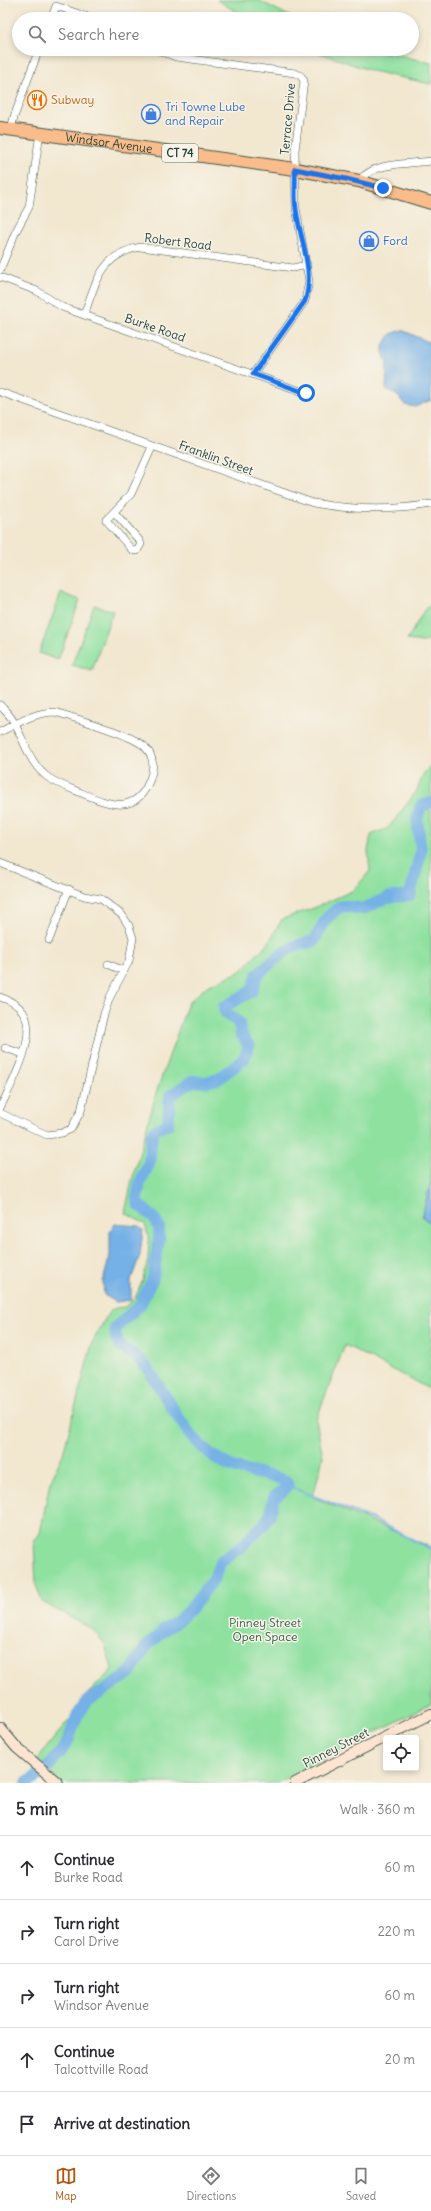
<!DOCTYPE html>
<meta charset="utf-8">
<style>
body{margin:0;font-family:Delius,sans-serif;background:#f2f2f3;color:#2b2b33}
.controls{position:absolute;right:12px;bottom:12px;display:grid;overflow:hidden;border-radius:4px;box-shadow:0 2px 6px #0003}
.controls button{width:36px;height:36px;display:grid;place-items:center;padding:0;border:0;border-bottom:1px solid #e1e1e2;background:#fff;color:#2b2b33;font:20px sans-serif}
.stop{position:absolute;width:12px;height:12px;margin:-9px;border:3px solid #1a73e8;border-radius:50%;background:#fff}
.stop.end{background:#1a73e8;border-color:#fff;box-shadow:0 1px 4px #0008}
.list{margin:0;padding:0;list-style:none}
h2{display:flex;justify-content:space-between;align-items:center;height:52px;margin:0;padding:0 16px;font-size:17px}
h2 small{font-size:13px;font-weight:400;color:#7c7c81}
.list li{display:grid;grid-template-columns:26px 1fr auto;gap:12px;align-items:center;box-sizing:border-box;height:64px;padding:0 16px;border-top:1px solid #e1e1e2}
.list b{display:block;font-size:15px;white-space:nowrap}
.list p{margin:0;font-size:13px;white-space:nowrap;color:#7c7c81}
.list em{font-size:13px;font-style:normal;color:#7c7c81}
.icon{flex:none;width:22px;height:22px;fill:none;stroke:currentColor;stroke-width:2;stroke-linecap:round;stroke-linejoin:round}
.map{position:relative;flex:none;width:431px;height:1783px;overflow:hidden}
.search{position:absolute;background:#fff;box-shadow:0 2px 6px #0003;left:12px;right:12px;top:12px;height:44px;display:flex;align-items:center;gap:10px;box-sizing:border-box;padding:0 14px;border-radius:22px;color:#7c7c81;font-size:15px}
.sheet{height:372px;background:#fff}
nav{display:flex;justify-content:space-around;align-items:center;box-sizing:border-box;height:56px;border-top:1px solid #e1e1e2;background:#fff;font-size:11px;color:#7c7c81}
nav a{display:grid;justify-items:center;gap:2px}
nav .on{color:#b45309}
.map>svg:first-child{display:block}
.green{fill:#8fe1a0;stroke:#578f6a}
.water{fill:#74b0e6;stroke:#4a768d}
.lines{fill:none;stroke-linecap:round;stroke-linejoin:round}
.stream{stroke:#74b0e6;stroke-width:2}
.river{stroke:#74b0e6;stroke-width:12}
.street-casing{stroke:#3f564b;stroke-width:8}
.secondary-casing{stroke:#3f564b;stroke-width:12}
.primary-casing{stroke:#3f564b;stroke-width:14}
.street{stroke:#fff;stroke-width:7}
.secondary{stroke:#fde4d1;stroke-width:10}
.primary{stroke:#fabc8b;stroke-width:12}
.route{stroke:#1a73e8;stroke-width:5}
.labels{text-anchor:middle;stroke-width:3;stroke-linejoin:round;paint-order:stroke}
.shield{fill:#f7f3e8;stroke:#60746a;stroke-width:1}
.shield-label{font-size:11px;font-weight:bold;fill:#1f3d34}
.food-label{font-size:12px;fill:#c56008;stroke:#f7f3e8;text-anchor:start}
.shop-label{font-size:12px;fill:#366cbe;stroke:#f7f3e8;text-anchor:start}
.street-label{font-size:12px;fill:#1f3d34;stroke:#f7f3e8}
.park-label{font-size:12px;fill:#355e4a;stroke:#f7f3e8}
</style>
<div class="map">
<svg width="431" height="1783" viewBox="0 0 431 1783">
<rect width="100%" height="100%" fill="#f7f3e8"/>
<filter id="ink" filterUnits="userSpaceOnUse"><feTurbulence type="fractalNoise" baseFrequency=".025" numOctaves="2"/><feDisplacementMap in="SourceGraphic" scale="8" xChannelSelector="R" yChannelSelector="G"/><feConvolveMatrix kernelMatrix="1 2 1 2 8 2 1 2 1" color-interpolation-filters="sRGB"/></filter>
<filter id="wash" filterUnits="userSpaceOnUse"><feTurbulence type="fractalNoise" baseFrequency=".012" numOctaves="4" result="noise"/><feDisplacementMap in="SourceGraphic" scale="16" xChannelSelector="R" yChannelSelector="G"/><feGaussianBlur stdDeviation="0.9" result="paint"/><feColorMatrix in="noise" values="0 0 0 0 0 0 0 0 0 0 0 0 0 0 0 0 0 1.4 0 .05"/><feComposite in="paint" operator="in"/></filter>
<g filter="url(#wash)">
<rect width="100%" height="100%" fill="#f2e7cf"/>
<!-- green -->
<path class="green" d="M217,0h41l37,19h-47z
M308,49h66l57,14v21l-59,-13z
M61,593l19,7 -22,60 -19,-7z
M94,605l19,6 -21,60 -20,-6z
M431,605v34l-8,3 -16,-2 18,-31z
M431,765v625l-86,-45 -29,75 7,37 -10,40 118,50v157l-154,79h-217l-23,-24 38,-46c-1,-10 30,-34 37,-44l-7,-25 -13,-15 -50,-27 -6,-17 -2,-43 6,-9 10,-51 13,-28 29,-111 17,-31 6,-4 10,-1 10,-9 8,-18 5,-21 1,-19 -4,-16 -20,-11 7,-33 25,-90 31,-87 19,-17 34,-15 28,-29 13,-23 32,-11 40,-18 16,-19 -2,-20 3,-16 17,-7 15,-19 13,-17 8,-19z"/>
<!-- water -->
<path class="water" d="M402,330l29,13v57l-16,7 -10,-2 -7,-9 -12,-7 1,-26 -4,-10v-8l8,-11z
M431,1181v42l-9,-6z
M115,1224l24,2 4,4 -3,25 -9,25v20l-15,2 -12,-7 -1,-14 7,-26v-23z"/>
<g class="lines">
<!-- stream -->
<path class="stream" d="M288,1486l84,33 59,30"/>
<!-- river -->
<path class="river" d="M27,1783l17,-12 16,-18 8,-12 9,-25 11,-15 42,-28 16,-26 19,-18 12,-7 14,-14 22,-28 8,-19 20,-14 24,-24 5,-8 4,-18 9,-6 5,-6 -2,-4 -5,-2c-16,-5 -32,-6 -48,-12 -46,-19 -61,-65 -88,-102 -11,-14 -34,-16 -29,-38l24,-22 13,-27 6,-39v-12l-6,-10 -14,-12 -2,-7 3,-15 9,-20 3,-29 4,-5 12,-5 2,-28 22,-15 14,1 12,-3 26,-20 5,-13 -8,-12 -2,-11 -14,-11 -1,-5 28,-16 5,-16 24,-21 13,-8 20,-5 12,-22 13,-12 6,-1 18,3 24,-11 23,-3 11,-44 -4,-33 4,-12 10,-3"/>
</g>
</g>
<g filter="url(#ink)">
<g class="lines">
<defs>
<path id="street" d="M51,19l5,-13 38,13
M155,49l21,8 119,16 6,3 3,5 -9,69 1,58 13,73 -4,20 -52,73
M11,129l3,-12 25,-68
M359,181c14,-19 50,-17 72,-20
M0,270l16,-39 13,-24 11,-74
M0,277l37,14 25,16 22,8 222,78
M84,315c12,-33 18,-62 57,-68l152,21 14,-3
M0,392l313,111c39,7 79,8 118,1
M114,512l25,28 2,4 -4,7 -5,-1 -26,-30 25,-26 21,-47
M0,705c4,5 9,9 12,14 12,19 17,46 37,59 9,6 20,10 30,14 29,12 57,25 71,-13 4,-10 4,-22 -4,-31 -11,-13 -72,-30 -91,-36 -20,0 -37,11 -55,20
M0,863l84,33 17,3 21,16 7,11 4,12 -4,23 -19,36 -6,17 -23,97 -10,18 -9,4 -15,2 -47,-22
M49,940l20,-51
M108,964l16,7
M0,997c9,3 18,7 23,15 16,24 -12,73 -23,96
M5,1048l18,6"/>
<path id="secondary" d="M0,1728l17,20 41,35
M295,1783l136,-69"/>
<g id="primary">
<path id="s1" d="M0,128l295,41 64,12 72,22"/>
</g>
</defs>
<!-- street casing -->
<use href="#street" class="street-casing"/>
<!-- secondary casing -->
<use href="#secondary" class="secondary-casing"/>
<!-- primary casing -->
<use href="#primary" class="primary-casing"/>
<!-- street -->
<use href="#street" class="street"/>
<!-- secondary -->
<use href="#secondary" class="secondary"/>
<!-- primary -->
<use href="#primary" class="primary"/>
</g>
</g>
<g class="lines" filter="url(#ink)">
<!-- route -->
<path class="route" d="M306,393l-53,-19 52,-73c10,-29 -5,-62 -9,-92 -2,-13 0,-27 -1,-40l51,10 37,9"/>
</g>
<!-- icons -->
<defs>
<symbol id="restaurant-ring" viewBox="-11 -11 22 22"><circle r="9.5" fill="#f7f3e8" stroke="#e8710a" stroke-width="1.5"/><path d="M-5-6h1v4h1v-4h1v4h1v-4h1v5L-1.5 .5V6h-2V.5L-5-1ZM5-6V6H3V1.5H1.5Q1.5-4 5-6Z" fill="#e8710a"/></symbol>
<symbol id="shop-ring" viewBox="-11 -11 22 22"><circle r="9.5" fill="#f7f3e8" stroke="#3f7fe0" stroke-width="1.5"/><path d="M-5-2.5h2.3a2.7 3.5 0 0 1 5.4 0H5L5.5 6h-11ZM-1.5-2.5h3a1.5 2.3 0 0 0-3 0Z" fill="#3f7fe0"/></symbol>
</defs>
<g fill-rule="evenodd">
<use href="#restaurant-ring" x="26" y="89" width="22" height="22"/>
<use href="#shop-ring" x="140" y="103" width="22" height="22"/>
<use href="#shop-ring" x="358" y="230" width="22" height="22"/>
</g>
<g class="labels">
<!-- shield labels -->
<rect class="shield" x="162" y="144" width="36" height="18" rx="3"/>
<g class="shield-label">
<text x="180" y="157">CT 74</text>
</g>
<!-- food labels -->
<g class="food-label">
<text x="51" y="104">Subway</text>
</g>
<!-- shop labels -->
<g class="shop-label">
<text x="165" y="111">Tri Towne Lube<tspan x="165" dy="14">and Repair</tspan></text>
<text x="383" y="245">Ford</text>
</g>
<!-- street labels -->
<g class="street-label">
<text transform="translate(288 119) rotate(-85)" y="4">Terrace Drive</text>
<text dy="4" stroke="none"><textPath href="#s1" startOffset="110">Windsor Avenue</textPath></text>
<text transform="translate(178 242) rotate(7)" y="4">Robert Road</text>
<text transform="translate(155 328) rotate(19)" y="4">Burke Road</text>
<text transform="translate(216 458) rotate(20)" y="4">Franklin Street</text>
<text transform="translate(336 1748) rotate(-27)" y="4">Pinney Street</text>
</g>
<!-- park labels -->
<g class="park-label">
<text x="265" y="1627">Pinney Street<tspan x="265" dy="14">Open Space</tspan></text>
</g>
</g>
</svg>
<div class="controls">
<button><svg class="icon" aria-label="locate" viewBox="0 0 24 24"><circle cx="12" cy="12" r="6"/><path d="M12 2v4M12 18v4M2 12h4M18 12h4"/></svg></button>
</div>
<div class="stop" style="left:306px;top:393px"></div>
<div class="stop end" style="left:383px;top:188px"></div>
<div class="search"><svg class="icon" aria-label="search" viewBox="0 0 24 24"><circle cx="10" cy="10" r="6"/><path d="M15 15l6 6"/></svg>Search here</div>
</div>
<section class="sheet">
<h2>5 min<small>Walk · 360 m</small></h2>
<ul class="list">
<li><svg class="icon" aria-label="ahead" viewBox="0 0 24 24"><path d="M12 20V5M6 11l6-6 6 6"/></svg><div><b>Continue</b><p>Burke Road</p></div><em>60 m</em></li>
<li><svg class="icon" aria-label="right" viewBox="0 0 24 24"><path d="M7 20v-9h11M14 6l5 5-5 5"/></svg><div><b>Turn right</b><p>Carol Drive</p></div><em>220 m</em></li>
<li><svg class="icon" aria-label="right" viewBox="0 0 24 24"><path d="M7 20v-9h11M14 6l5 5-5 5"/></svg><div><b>Turn right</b><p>Windsor Avenue</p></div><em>60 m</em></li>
<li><svg class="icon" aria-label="ahead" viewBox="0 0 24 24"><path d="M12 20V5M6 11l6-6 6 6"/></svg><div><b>Continue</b><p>Talcottville Road</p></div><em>20 m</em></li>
<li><svg class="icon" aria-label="arrive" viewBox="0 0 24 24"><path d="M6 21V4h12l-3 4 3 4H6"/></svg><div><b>Arrive at destination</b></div></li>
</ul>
</section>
<nav>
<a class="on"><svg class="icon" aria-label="map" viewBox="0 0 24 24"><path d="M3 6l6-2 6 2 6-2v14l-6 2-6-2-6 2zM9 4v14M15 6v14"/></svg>Map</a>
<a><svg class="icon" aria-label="directions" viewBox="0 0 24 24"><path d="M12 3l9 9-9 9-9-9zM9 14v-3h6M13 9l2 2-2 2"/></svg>Directions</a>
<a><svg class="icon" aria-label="saved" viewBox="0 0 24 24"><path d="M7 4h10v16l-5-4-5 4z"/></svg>Saved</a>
</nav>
